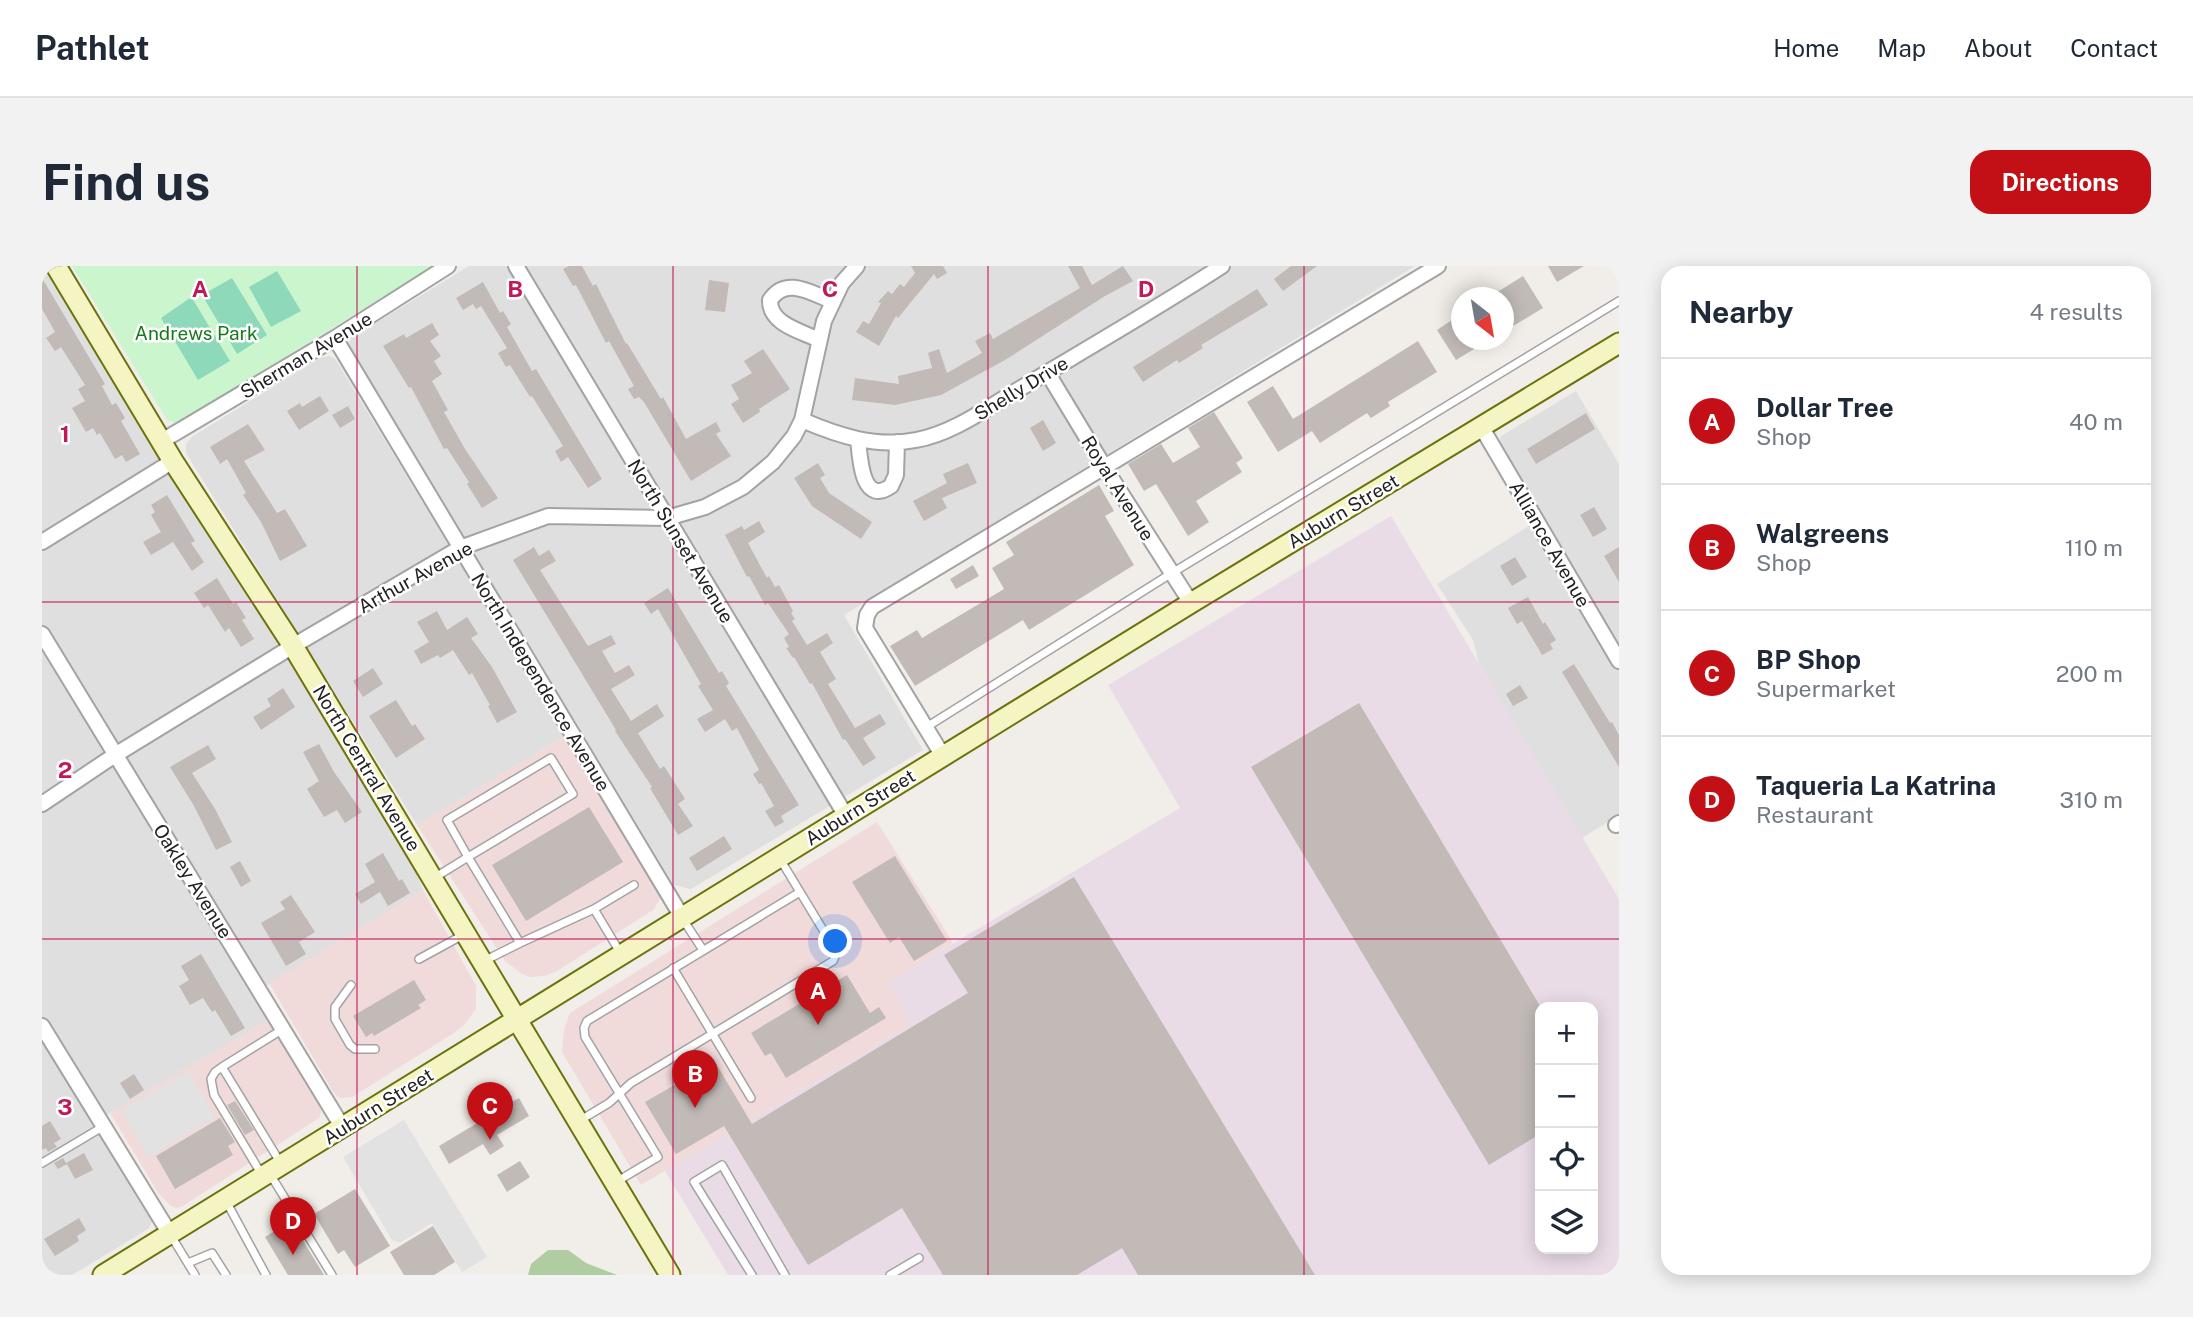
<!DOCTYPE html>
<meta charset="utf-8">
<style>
body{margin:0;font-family:"Public Sans",sans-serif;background:#f2f2f3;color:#1f2937}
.controls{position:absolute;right:21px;bottom:21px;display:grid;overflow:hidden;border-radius:14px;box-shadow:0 4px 18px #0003}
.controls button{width:63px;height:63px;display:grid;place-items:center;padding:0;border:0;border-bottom:2px solid #e0e1e3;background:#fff;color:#1f2937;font:35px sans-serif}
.compass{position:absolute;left:1409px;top:21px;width:63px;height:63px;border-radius:50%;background:#fff;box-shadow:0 4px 18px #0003;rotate:149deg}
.you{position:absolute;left:794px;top:676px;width:24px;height:24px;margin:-18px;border:5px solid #fff;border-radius:50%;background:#1a73e8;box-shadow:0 0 0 10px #1a73e833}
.badge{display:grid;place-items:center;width:46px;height:46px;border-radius:50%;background:#c31016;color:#fff;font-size:23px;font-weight:700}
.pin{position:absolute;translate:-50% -58px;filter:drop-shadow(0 2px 4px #0008)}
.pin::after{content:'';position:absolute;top:37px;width:24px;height:21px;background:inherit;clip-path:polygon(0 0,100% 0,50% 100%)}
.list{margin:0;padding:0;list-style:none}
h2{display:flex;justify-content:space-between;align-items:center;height:91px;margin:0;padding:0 28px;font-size:30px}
h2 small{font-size:23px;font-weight:400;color:#747a83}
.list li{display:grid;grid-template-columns:46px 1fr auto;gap:21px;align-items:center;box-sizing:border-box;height:126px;padding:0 28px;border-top:2px solid #e0e1e3}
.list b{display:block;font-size:26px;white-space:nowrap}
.list p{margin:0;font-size:23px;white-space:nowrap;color:#747a83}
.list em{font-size:23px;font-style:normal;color:#747a83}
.icon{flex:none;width:38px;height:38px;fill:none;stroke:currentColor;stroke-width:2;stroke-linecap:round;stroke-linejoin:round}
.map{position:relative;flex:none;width:1577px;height:1009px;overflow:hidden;border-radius:21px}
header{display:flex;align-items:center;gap:42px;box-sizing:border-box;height:98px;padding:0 35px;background:#fff;border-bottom:2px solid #e0e1e3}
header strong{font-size:33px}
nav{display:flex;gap:38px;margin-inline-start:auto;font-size:24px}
.intro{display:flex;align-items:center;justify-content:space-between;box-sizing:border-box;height:168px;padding:0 42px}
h1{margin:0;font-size:49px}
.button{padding:18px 32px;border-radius:21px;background:#c31016;color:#fff;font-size:24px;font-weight:700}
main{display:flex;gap:42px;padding:0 42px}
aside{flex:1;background:#fff;border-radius:21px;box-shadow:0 4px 18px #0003}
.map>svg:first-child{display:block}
.residential{fill:#e0dfdf}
.commercial{fill:#f0dada}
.industrial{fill:#eadce7;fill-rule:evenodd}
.forest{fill:#b0cda1}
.park{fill:#cbf6cd}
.pitch{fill:#8ed9ba}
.parking{fill:#e2e2e2}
.building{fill:#c1bab6}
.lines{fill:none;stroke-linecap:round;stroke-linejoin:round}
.service-casing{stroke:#a3a3a3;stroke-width:10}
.minor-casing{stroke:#a3a3a3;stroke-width:18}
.secondary-casing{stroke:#6c730e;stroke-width:23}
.service{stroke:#fff;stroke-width:7}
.minor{stroke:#fff;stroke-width:14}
.secondary{stroke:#f5f5c3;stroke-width:19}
.grid{fill:none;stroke:#c2185b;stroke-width:2;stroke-opacity:0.55}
.labels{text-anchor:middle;stroke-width:5;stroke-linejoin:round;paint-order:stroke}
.park-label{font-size:19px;fill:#157a1a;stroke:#fff}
.street-label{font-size:19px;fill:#222;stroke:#fff}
.grid-label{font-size:23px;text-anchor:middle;font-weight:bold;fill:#c2185b;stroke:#fff;stroke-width:5;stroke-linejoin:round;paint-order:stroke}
</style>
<header>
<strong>Pathlet</strong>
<nav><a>Home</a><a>Map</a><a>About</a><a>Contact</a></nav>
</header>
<div class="intro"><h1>Find us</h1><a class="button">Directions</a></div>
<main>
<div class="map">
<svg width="1577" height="1009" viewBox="0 0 1577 1009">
<rect width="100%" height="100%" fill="#f1eee9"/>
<!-- residential -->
<path class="residential" d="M0,0h5l367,601 9,23 -170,104 15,26 -171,101 54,92 2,7 -4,8 -9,6 -68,41h-30z
M427,0h946l-571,349 79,135 -232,139 -17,-4 -324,-537 -1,-7 4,-4z
M287,90l5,2 5,7 226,371 -148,89 -231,-372v-9l7,-8 127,-78z
M1534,125l43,73v351l-37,23 -103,-174 -6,-24 -36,-56 106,-67 -44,-75 2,-6z"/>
<!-- commercial -->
<path class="commercial" d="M523,470l95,156v7l-7,11 -96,61 -13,5 -13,1 -9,-3 -17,-13 -88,-136z
M835,556l76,121 -65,40 24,41 -271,161 -79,-133 2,-23 6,-16z
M381,624l53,96v23l-12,16 -10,8 -102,64 -12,1 -6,-5 -65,-110z
M226,754l51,81 2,12 -2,5 -136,88 -6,2 -6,-2 -12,-12 -49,-81z"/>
<!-- industrial -->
<path class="industrial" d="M1349,250l228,383v376h-891l-63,-104 246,-147 -24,-41 293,-175 -72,-123zM1498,741h53v242h-53z"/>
<!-- forest -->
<path class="forest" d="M506,984h20l18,13 31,12h-89l3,-11z"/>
<!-- park -->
<path class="park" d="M30,0h362l-257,157 -10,-3z"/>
<!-- pitch -->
<path class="pitch" d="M235,5l24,40 -30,16 -22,-40z
M190,12l35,57 -30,19 -35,-59z
M148,32h2l38,63 -32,19 -37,-62z"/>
<!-- parking -->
<path class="parking" d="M146,805l27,46 -67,40 -27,-46z
M362,854l83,137 -25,15 -30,-49 -32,20 -8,-3 -49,-83z"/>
<!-- building -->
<path class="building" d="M527,0h13l11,20 3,-2 30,60 1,-1 34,56 2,-2 23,42 30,-17 5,9 -5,3 15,22 -40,25 -47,-79 -5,-5 -5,2 -6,-10 6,-3 -25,-45 -3,2 -30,-58 -3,1 -10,-17z
M869,0h32l4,7 -10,6 -3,-5 -36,44 -2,-2 -17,30 -23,-14 7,-11 6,3 12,-21 -3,-1 10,-11 4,3 8,-10 4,3 11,-14z
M1026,0h14l10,19 31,-19 10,15 -28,15 -100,64 -64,35 -46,10 -43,-5 3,-22 44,6 -1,-8 34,-8 -4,-15 11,-4 8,24 35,-20 -7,-12 15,-8 3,6 87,-51z
M1249,0h26l-34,25 -9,-12z
M1506,0h36l-27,16z
M1481,10l20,32 -40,24v-34h-15z
M0,12l63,106 -3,2 10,19 4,-2 9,15 -4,3 19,33 -14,8 -4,-7 -7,4 -15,-26 -3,2 -4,-7 -7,4 -14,-24 13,-7 -7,-12 7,-4 -24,-38 -6,4 -9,-13 9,-6 -13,-23z
M667,14l20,3 -4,29 -20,-2z
M441,16l17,31 3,-2 8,13 -4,3 25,44 4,-2 66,110 -14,9 -20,-31 -7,5 -6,-11 8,-5 -31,-50 -2,1 -20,-32 -4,2 -8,-14 9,-5 -26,-42 -5,3 -3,-5 -10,6 -7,-12z
M1215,23l11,16 -67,40 2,3 -24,15 -2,-3 -34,22 -10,-15z
M1419,48v26h28l-33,20 -19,-30z
M390,57l7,12 -9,6 11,15 -7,5 8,13 -10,7 16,29 -4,2 21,37 33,49 -16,10 -15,-24 2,-2 -22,-34 -3,1 -33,-62 -2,1 -26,-42 21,-12 2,4z
M1376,75l19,31 -49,30 2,4 -19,12 -4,-5 -47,30 -8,-12 -34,21 -31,-50 26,-16 20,33z
M721,83l27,40 -31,20 1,3 -17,11 -12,-19 8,-5 -8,-14 21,-12 -8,-12z
M278,130l9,15 -30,19 -12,-19 13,-8 2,4z
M306,140l7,13 -15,9 -8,-13z
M1172,146l29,46 -7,5 6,9 -46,29 13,21 -21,14 -32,-52 -12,7 -16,-27 33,-20 12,19 27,-16 -12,-19z
M1544,147l9,16 -59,35 -9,-15z
M1001,154l13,23 -13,8 -13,-23z
M206,158l17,26 -21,11 33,52 8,-4 22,37 -27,15 -19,-39 -18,-27 3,-2 -19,-34 -7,5 -10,-17z
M776,197l7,12 -5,3 9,15 43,29 -11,17 -49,-33 -18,-28z
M926,197l9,20 -35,15 5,10 -23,13 -11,-20 34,-18 -4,-9z
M1057,219l15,26 -9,5 29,49 -105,65 -6,-10 -108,66 -25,-40 27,-16 5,8 82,-49 -12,-21 22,-13 -8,-13z
M125,229l28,46 -4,2 13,19 -12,9 -19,-29 -22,13 -8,-13 18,-10 -10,-17 4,-3 -4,-7z
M1552,241l13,22 -14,8 -13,-22z
M717,255l6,11 -17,11 19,35 2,-2 6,11 4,-2 14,26 -2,2 4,6 -3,2 15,24 20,-12 6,10 -13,9 16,27 -8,5 27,44 25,-14 6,10 -23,14 13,20 -13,8 -18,-27 -2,1 -31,-57 -2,1 -16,-27 -1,1 -7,-10 3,-1 -5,-9 5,-4 -21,-31 -3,2 -16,-29 -2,1 -22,-42 17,-9 2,4z
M492,281l5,9 10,-6 7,11 -16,9 48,76 23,-11 5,9 -14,7 13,22 14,-8 6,10 -24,14 20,32 26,-17 7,12 -26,17 22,36 4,-3 21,33 -7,5 15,22 -15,9 -28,-47 2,-1 -37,-56 1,-1 -103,-170z
M1577,281v35l-15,-26z
M1473,291l12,20 -15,9 -12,-20z
M931,299l6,11 -23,13 -6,-10z
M175,312l16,26 3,-2 10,16 -4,2 12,19 -13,8 -12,-19 -4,4 -17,-27 -4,3 -10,-15z
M626,322l51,85 3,-2 7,12 -3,3 73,119 -18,11 3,6 -9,5 -10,-16 9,-5 -13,-23 -2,1 -6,-10 6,-4 -22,-42 -5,3 -7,-12 -20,13 -8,-13 16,-9 -15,-24 3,-2 -43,-75 -7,5 -7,-11z
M1486,331l15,27 2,-2 11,18 -6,4 3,5 -11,6 -20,-34 -5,3 -9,-16z
M395,345l10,19 20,-13 11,17 -7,4 21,29 25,45 -20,11 -9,-17 2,-1 -18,-32 -3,2 -16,-25 -13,8 -2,-3 -17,9 -7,-13 15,-9 -12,-20z
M1532,398l36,59 2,-1 7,13v32l-57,-95z
M331,402l10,16 -20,13 -10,-16z
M1478,419l8,13 -15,8 -7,-12z
M241,422l12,19 -34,23 -8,-13 18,-11 -4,-7z
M354,434l16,26 3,-2 10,15 -29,19 -27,-42z
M1317,437l181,303v128l-51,31 -238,-398z
M277,478l15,28 28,40 -17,11 -8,-13 -13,7 -17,-28 12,-8 -16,-29z
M166,479l8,14 -24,14 23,36 17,33 -16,8 -22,-44 -24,-39z
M547,541l34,55 -97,59 -34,-56z
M682,570l8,13 -35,22 -8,-13z
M341,587l16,28 3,-2 8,14 -22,13 -8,-14 -19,12 -6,-10 20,-12 -10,-18z
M853,590l52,85 -33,20 -15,-24 -9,6 -38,-61z
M198,595l11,20 -10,6 -11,-20z
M1032,611l241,398h-177l-16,-27 -45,27h-134l-41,-67 -94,57 -84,-139 -48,28 -31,-52 70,-40 37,62 216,-131 -24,-38z
M249,629l24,37 -16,10 7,12 -20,12 -25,-43 24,-14 -5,-7z
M159,688l44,74 -14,8 -16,-26 -3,2 -9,-14 -13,7 -11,-19 10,-6 -8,-14z
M805,709l23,38 9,-6 7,11 -100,60 -15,-25 -6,3 -14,-23z
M372,714l12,20 -8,5 3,3 -47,28 -2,-3 -6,4 -13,-21z
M92,808l10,16 -14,9 -10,-16z
M477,832l10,18 -32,19 7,11 -14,9 -7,-11 -34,20 -10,-18z
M193,835l19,29 -9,5 -18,-30z
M178,852l15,24 -7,4 5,9 -58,34 -19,-33z
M8,855l11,18 -7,4 3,4 -9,5 -2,-4 -4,2v-24z
M42,887l9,17 -18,9 -8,-15 -9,5 -4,-6 9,-5 3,5z
M478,895l10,16 -23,15 -10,-17z
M313,923l35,57 -35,21 -11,-17 -6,4 -24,-40z
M37,952l7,12 -9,6 2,5 -24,15 -11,-17z
M249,955l33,54h-36l-23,-38z
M391,960l22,36 -21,13h-30l-14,-23z"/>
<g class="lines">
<defs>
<path id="service" d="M883,462l247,-155 447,-272
M509,492l22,36 -105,63 -21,-37z
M392,612l34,-21 52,86 74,-34
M640,652l21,32
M579,688l-27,-45 40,-24
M377,693l44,-24
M442,695l36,-18
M631,702l78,130
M309,719l-16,22v12l15,26 5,4h20
M180,801l58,95
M537,855l30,-18 22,-20 202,-122 3,-7 -2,-6 -54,-89
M0,897l62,-37
M228,908l62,101
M220,909l-48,-80 -3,-16 4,-7 7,-5 61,-38
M574,916l42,-25 -73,-120 -1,-9 3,-7 213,-129
M184,935l40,74
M128,968l25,41
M146,997l24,-10 14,22
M710,1009l-58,-93 28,-17 63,110
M848,1009l29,-17"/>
<path id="minor" d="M474,0l330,550
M293,72l347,579
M777,74c-18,-9 -50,-16 -49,-40 16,-24 41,-7 62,1
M1005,106l58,96 86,135
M760,154c37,16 74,28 114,20 38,-7 72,-33 105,-52 67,-40 135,-79 201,-122
M1440,162l137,233
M816,173c2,17 3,68 33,47l5,-11 1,-33
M120,175l173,-103 113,-72
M0,276l131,-81
M0,368l301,494
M901,490l-78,-128 2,-13 5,-8 566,-341
M0,538l73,-49 178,-109 167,-98 88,-32 119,2 38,-11 38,-20 30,-25 21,-26 8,-16 22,-99 18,-38 15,-17
M1574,559l3,-2
M0,760l128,208"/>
<path id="secondary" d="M14,0l117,195 120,185 377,629
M61,1009l1088,-672 428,-260"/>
</defs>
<!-- service casing -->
<use href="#service" class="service-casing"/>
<!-- minor casing -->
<use href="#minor" class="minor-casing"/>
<!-- secondary casing -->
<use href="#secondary" class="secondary-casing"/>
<!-- service -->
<use href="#service" class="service"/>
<!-- minor -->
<use href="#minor" class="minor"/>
<!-- secondary -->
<use href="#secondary" class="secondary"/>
</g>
<!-- grid -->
<path class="grid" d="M315,0v1009M631,0v1009M946,0v1009M1262,0v1009M0,336h1577M0,673h1577"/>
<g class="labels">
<!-- park labels -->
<g class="park-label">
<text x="154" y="74">Andrews Park</text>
</g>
<!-- street labels -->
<g class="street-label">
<text transform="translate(264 89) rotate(-31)" y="7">Sherman Avenue</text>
<text transform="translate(979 122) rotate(-31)" y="7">Shelly Drive</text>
<text transform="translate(1076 222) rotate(58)" y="7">Royal Avenue</text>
<text transform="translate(1301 245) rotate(-31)" y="7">Auburn Street</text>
<text transform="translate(639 275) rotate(59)" y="7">North Sunset Avenue</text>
<text transform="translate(1508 278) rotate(60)" y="7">Alliance Avenue</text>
<text transform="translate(373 311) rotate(-29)" y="7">Arthur Avenue</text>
<text transform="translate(499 416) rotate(59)" y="7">North Independence Avenue</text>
<text transform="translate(325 502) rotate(59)" y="7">North Central Avenue</text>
<text transform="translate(818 541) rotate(-32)" y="7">Auburn Street</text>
<text transform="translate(151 615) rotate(58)" y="7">Oakley Avenue</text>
<text transform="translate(336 840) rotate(-32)" y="7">Auburn Street</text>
</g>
</g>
<g class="grid-label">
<text x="158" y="31">A</text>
<text x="473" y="31">B</text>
<text x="788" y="31">C</text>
<text x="1104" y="31">D</text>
<text x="23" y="176">1</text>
<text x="23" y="512">2</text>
<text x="23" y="849">3</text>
</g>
</svg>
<div class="controls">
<button>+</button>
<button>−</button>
<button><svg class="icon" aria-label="locate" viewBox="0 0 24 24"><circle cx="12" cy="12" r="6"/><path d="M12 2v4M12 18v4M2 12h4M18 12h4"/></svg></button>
<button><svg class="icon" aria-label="layers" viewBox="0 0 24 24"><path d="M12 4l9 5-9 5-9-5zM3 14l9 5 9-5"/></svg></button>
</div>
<svg class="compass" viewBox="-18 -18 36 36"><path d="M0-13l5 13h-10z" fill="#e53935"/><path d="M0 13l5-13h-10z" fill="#747a83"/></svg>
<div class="you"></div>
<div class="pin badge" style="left:776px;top:759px">A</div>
<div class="pin badge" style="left:653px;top:842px">B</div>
<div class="pin badge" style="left:448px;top:874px">C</div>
<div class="pin badge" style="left:251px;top:989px">D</div>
</div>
<aside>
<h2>Nearby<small>4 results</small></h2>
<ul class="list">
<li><span class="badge">A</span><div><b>Dollar Tree</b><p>Shop</p></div><em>40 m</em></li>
<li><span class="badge">B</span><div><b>Walgreens</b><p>Shop</p></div><em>110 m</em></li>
<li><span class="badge">C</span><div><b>BP Shop</b><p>Supermarket</p></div><em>200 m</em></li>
<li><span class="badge">D</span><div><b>Taqueria La Katrina</b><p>Restaurant</p></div><em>310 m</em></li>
</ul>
</aside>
</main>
